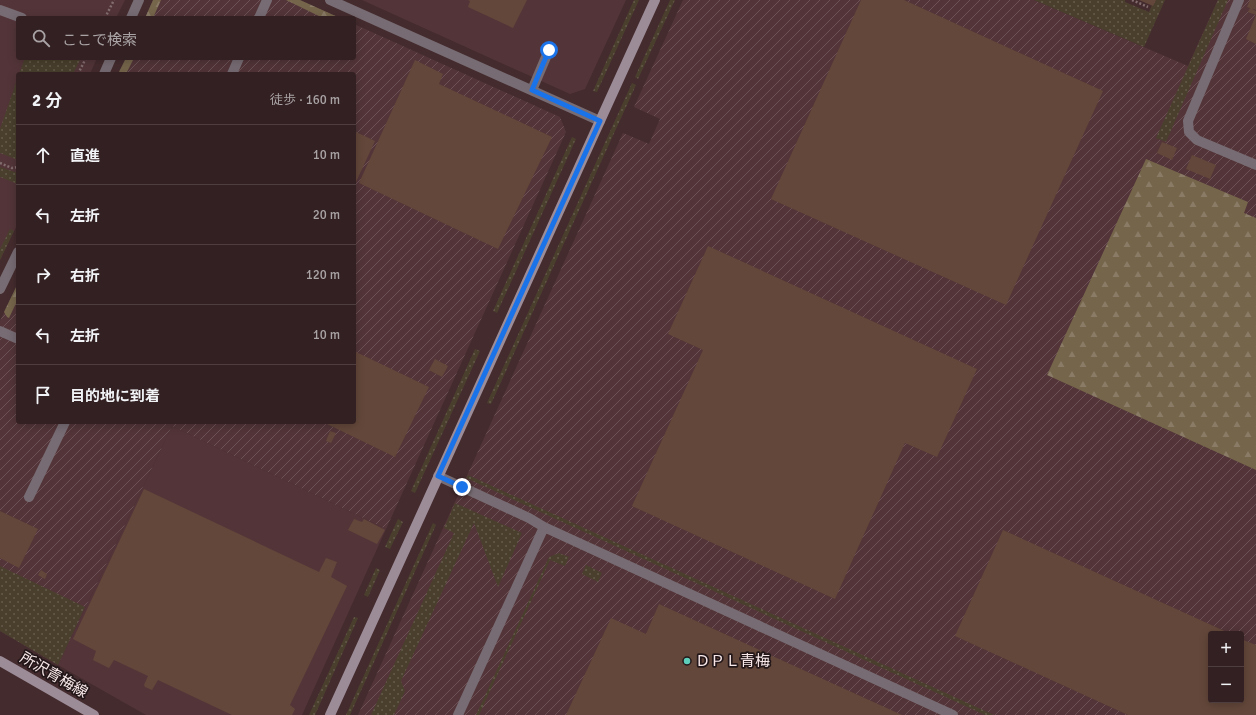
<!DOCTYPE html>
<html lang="ja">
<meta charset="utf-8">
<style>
body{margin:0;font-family:Signika,"Noto Sans JP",sans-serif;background:#3e2d2f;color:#f1f3f6}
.controls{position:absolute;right:12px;bottom:12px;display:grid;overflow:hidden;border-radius:4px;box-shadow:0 2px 10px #0003}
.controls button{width:36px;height:36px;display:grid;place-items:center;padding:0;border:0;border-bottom:1px solid #4e3e40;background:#332022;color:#f1f3f6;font:20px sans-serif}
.stop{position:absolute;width:12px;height:12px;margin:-9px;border:3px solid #1a73e8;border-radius:50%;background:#fff}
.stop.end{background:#1a73e8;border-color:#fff;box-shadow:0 1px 4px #0008}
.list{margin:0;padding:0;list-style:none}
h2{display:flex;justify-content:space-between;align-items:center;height:52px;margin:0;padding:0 16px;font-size:17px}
h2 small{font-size:13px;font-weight:400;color:#a9a3a5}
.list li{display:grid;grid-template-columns:26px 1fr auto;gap:12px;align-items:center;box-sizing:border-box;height:60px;padding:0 16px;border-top:1px solid #4e3e40}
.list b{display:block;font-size:15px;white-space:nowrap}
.list em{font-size:13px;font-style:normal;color:#a9a3a5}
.icon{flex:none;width:22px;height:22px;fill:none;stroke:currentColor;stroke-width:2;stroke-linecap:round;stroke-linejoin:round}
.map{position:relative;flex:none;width:1256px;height:715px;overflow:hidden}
.search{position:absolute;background:#332022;box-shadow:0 2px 10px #0003;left:16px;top:16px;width:340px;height:44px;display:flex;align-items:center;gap:10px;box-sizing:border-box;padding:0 14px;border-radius:4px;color:#a9a3a5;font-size:15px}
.panel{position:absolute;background:#332022;box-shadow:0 2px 10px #0003;left:16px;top:72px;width:340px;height:352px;border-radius:4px}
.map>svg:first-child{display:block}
.built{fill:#533539}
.industrial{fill:url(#industrial-furrows);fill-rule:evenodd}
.grass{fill:url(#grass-dots)}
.forest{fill:url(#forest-firs)}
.building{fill:#63473a}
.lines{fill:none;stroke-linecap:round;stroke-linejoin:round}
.path{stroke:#836d6f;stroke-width:2.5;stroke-dasharray:2 2;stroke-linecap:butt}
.lane{stroke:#776c73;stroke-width:10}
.street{stroke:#776c73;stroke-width:10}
.secondary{stroke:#9c8c97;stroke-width:10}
.route{stroke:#1a73e8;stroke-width:5}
.poi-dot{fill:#5dceb9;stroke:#231719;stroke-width:1.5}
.labels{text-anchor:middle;stroke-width:3.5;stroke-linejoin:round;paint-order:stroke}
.poi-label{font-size:15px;fill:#f8e8e9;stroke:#231719;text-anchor:start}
.street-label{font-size:15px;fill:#f8e8e9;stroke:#231719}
</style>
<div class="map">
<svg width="1256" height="715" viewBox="0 0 1256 715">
<defs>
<pattern id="industrial-furrows" width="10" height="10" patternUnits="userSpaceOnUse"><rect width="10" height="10" fill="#533539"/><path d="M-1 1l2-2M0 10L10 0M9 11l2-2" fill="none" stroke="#6c5256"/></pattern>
<pattern id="grass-dots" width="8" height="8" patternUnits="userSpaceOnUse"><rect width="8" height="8" fill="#4a3f2d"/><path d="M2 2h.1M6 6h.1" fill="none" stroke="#655b4b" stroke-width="1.8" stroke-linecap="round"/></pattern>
<pattern id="forest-firs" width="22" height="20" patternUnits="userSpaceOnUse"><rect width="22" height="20" fill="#75654b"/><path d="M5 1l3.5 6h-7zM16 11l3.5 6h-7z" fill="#897b65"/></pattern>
</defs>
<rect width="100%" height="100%" fill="#442b2e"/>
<!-- built -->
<path class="built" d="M0,0h125l-9,18h-98v40h79l-7,16h-72v149l-18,37z
M362,0h264l-41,89 -15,5z
M172,426l214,103 -84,186h-156l-88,-50z"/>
<!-- industrial -->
<path class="industrial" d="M153,0h147l40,18h-195z
M683,0h351l154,66 30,-66h38v715h-898l265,-582 26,11 11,-25 -26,-12zM1211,634h30v66h-30z
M354,24l206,93 6,15 -180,397 -214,-103 -114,239 -58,-34v-310l18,-38v139h336v-348h-236l8,-16h228z"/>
<!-- grass -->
<path class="grass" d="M634,0h5l-42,92 -4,-1z
M670,0h5l-37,79 -3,-2z
M1034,0h91v2l24,10 5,-12h11l-21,47z
M1218,0h10l-62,142 -10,-4z
M25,58h56l-8,16h-54z
M18,77v83l-18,-7v-24z
M632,83l4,2 -145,319 -4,-1z
M572,137l4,2 -79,174 -4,-2z
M0,167l18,6v11l-18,-7z
M10,229l4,2 -14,29v-11z
M475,349l5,2 -65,142 -4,-2z
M468,475l526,240h-9l-519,-237z
M455,503l67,30 -24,54 -24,-64 -73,158 4,10 -11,24h-23l83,-182 -10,-5z
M398,519l5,3 -13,27 -5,-2z
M433,523l3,2 -86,190h-4z
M559,553l10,4 -4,9 -15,-6 -71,155h-3l73,-158z
M586,565l16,8 -4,9 -16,-8z
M0,566l85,41 -27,58 -58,-34z
M376,568l4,2 -12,27 -4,-2z
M354,617l4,1 -43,97h-6z"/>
<!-- forest -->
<path class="forest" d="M153,0h8l-8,18h-8z
M286,0h14l40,18h-17z
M126,58h8l-8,16h-8z
M1146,159l102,43 -4,11 12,5v252l-209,-95z
M18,283v16l-9,19 -2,-1 -3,-5z"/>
<!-- building -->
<path class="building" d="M468,0h59l-14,28 -45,-21 2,-6z
M861,0h43l199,91 -97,214 -235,-106z
M1139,0h17l-3,6z
M1250,0h6v10l-9,-3z
M1250,8l6,3v33l-10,-5 10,-24 -8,-3z
M415,60l28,14 -4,10 113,53 -54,112 -139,-66z
M354,131l21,10 -19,41 -2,-1z
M1162,142l15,6 -5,12 -15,-7z
M1192,155l24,10 -6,14 -24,-10z
M708,246l269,123 -40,88 -32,-14 -70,156 -203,-93 71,-156 -35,-16z
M354,351l75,36 -34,70 -72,-35h31z
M435,359l13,7 -6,11 -13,-7z
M330,431l6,2 -5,10 -5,-2z
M144,489l175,83 7,-14 11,4 -6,15 16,9 -57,119 5,4 -3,6h-60l-74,-35 -6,10 -7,-3 -1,-2 4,-9 -34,-16 -5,8 -16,-8 3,-9 -23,-12z
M0,511l38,18 -19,39 -19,-10z
M354,519l8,3 2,-3 21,11 -8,14 -29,-14z
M1003,530l228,104h-20v66h30v-61l15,6v70h-128l-173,-79z
M41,570l6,4 -2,5 -7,-4z
M659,604l177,81 66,30h-336l45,-97 35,16z"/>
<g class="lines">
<!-- path -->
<path class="path" d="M1132,0l16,7
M105,18l9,-18
M78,74l8,-16
M0,163l12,5 6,-1"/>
<!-- lane -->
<path class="lane" d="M1239,0l-46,109 -5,12 1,11 8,8 59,25
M0,10l22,8
M259,18l8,-18
M232,74l7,-16
M532,90l17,-40
M0,331l18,8
M438,476l91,42 15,9 409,188
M29,497l36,-75
M458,715l86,-188"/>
<!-- street -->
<path class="street" d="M330,0l270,121
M131,18l8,-18
M104,74l7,-16
M0,289l18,-37"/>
<!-- secondary -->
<path class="secondary" d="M0,661l94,54
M330,715l325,-715"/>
</g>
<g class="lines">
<!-- route -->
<path class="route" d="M462,487l-24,-11 162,-355 -68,-31 17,-40"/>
</g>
<!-- markers -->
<circle class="poi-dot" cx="687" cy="661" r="4"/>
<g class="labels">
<!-- poi labels -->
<g class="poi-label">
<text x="695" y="666">ＤＰＬ青梅</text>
</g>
<!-- street labels -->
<g class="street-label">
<text transform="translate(54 675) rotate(30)" y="5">所沢青梅線</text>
</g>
</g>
</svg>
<div class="controls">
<button>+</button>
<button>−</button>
</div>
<div class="stop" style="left:549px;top:50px"></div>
<div class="stop end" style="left:462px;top:487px"></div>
<div class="search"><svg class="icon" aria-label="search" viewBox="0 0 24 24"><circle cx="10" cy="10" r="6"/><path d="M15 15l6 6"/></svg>ここで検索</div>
<section class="panel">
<h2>2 分<small>徒歩 · 160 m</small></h2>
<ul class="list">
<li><svg class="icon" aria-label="ahead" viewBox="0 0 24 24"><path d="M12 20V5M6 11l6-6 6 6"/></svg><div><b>直進</b></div><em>10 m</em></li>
<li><svg class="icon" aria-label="left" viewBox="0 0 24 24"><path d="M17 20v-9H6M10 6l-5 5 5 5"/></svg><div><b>左折</b></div><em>20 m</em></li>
<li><svg class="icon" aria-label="right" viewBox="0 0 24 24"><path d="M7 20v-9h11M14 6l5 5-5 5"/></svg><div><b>右折</b></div><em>120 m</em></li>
<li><svg class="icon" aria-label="left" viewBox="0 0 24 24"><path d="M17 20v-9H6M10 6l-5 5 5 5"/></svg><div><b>左折</b></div><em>10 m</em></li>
<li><svg class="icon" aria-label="arrive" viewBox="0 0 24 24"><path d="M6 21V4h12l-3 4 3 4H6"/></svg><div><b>目的地に到着</b></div></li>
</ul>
</section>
</div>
